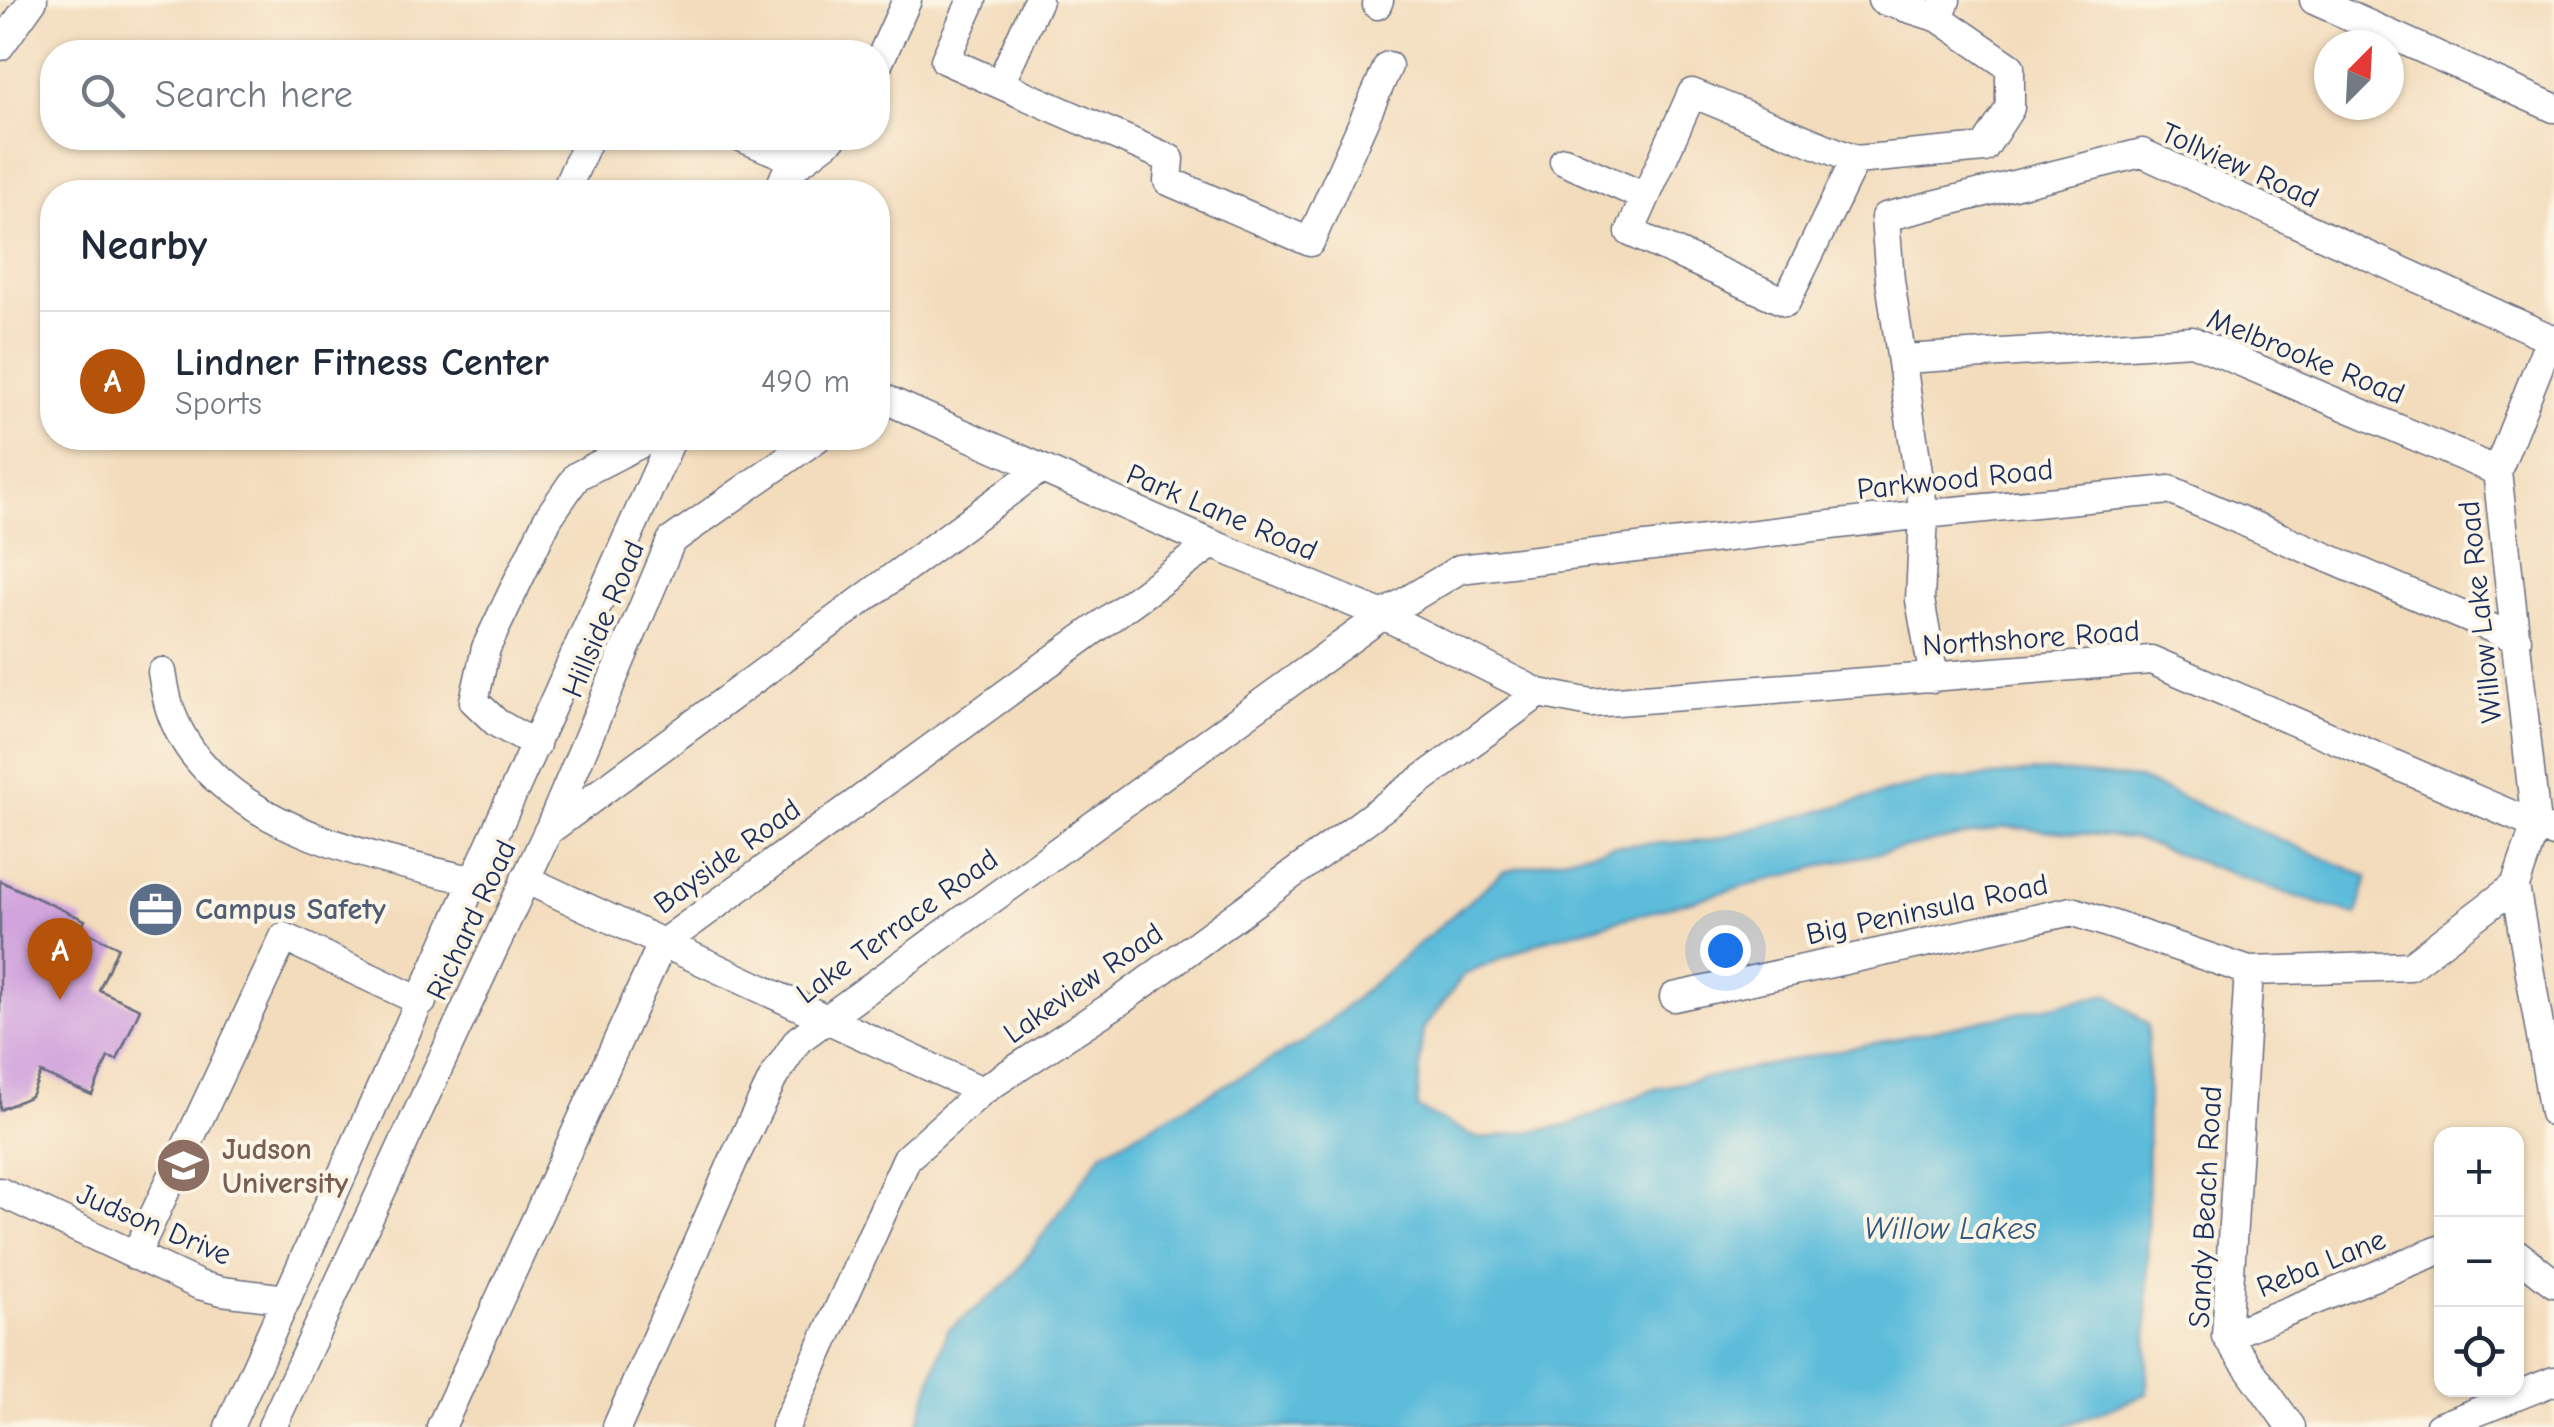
<!DOCTYPE html>
<meta charset="utf-8">
<style>
body{margin:0;font-family:"Comic Neue",sans-serif;background:#f6f6f7;color:#1f2937}
.controls{position:absolute;right:30px;bottom:30px;display:grid;overflow:hidden;border-radius:20px;box-shadow:0 2px 8px #0004}
.controls button{width:90px;height:90px;display:grid;place-items:center;padding:0;border:0;border-bottom:2px solid #e0e1e3;background:#fff;color:#1f2937;font:50px sans-serif}
.compass{position:absolute;left:2314px;top:30px;width:90px;height:90px;border-radius:50%;background:#fff;box-shadow:0 2px 8px #0004;rotate:24deg}
.you{position:absolute;left:1725px;top:950px;width:35px;height:35px;margin:-25px;border:8px solid #fff;border-radius:50%;background:#1a73e8;box-shadow:0 0 0 15px #1a73e833}
.badge{display:grid;place-items:center;width:65px;height:65px;border-radius:50%;background:#b45309;color:#fff;font-size:32px;font-weight:700}
.pin{position:absolute;translate:-50% -82px;filter:drop-shadow(0 2px 5px #0008)}
.pin::after{content:'';position:absolute;top:52px;width:35px;height:30px;background:inherit;clip-path:polygon(0 0,100% 0,50% 100%)}
.list{margin:0;padding:0;list-style:none}
h2{display:flex;justify-content:space-between;align-items:center;height:130px;margin:0;padding:0 40px;font-size:42px}
h2 small{font-size:32px;font-weight:400;color:#747a83}
.list li{display:grid;grid-template-columns:65px 1fr auto;gap:30px;align-items:center;box-sizing:border-box;height:140px;padding:0 40px;border-top:2px solid #e0e1e3}
.list b{display:block;font-size:38px;white-space:nowrap}
.list p{margin:0;font-size:32px;white-space:nowrap;color:#747a83}
.list em{font-size:32px;font-style:normal;color:#747a83}
.icon{flex:none;width:55px;height:55px;fill:none;stroke:currentColor;stroke-width:2;stroke-linecap:round;stroke-linejoin:round}
.map{position:relative;flex:none;width:2554px;height:1427px;overflow:hidden}
.search{position:absolute;background:#fff;box-shadow:0 2px 8px #0004;left:40px;top:40px;width:850px;height:110px;display:flex;align-items:center;gap:25px;box-sizing:border-box;padding:0 35px;border-radius:40px;color:#747a83;font-size:38px}
.panel{position:absolute;background:#fff;box-shadow:0 2px 8px #0004;left:40px;top:180px;width:850px;height:270px;border-radius:40px}
.map>svg:first-child{display:block}
.water{fill:#5cbcda;stroke:#3c769c;stroke-width:2.5}
.building{fill:#d1a4dd}
.lines{fill:none;stroke-linecap:round;stroke-linejoin:round}
.minor-casing{stroke:#676c7f;stroke-width:31}
.minor{stroke:#fff;stroke-width:28}
.labels{text-anchor:middle;stroke-width:8;stroke-linejoin:round;paint-order:stroke}
.street-label{font-size:30px;fill:#1b2f5e;stroke:#fcf5e5}
.service-label{font-size:30px;font-weight:bold;fill:#4e5e75;stroke:#fcf5e5;text-anchor:start}
.education-label{font-size:30px;font-weight:bold;fill:#785e54;stroke:#fcf5e5;text-anchor:start}
.water-label{font-size:32px;font-style:italic;fill:#2e5983;stroke:#fcf5e5}
</style>
<div class="map">
<svg width="2554" height="1427" viewBox="0 0 2554 1427">
<rect width="100%" height="100%" fill="#fcf5e5"/>
<filter id="ink" filterUnits="userSpaceOnUse"><feTurbulence type="fractalNoise" baseFrequency=".01" numOctaves="2"/><feDisplacementMap in="SourceGraphic" scale="20" xChannelSelector="R" yChannelSelector="G"/><feConvolveMatrix kernelMatrix="1 2 1 2 8 2 1 2 1" color-interpolation-filters="sRGB"/></filter>
<filter id="wash" filterUnits="userSpaceOnUse"><feTurbulence type="fractalNoise" baseFrequency=".0048" numOctaves="4" result="noise"/><feDisplacementMap in="SourceGraphic" scale="40" xChannelSelector="R" yChannelSelector="G"/><feGaussianBlur stdDeviation="2.25" result="paint"/><feColorMatrix in="noise" values="0 0 0 0 0 0 0 0 0 0 0 0 0 0 0 0 0 1.4 0 .05"/><feComposite in="paint" operator="in"/></filter>
<g filter="url(#wash)">
<rect width="100%" height="100%" fill="#f3dcbc"/>
<!-- water -->
<path class="water" d="M2047,771l92,8 229,98 -11,38 -66,-20 -159,-57 -126,-11 -166,34 -295,79 -81,35 -41,54 -6,79 62,31 88,-13 90,-38 452,-94 39,31 -1,369 -85,33h-1145l30,-96 61,-48 95,-131 204,-112 196,-168 110,-26 98,-6 216,-58z"/>
<g id="blocks">
<!-- building -->
<path class="building" d="M0,881l85,39 -4,9 37,18 -19,43 41,19 -23,51 -9,-3 -16,38 -51,-22 -10,23 -31,14z"/>
</g>
</g>
<g filter="url(#ink)">
<use href="#blocks" fill-opacity="0" stroke="#676c7f" stroke-width="2.5"/>
<g class="lines">
<defs>
<path id="minor" d="M972,0l-27,60 225,99 -2,22 142,61 78,-176
M1882,0l57,18
M2314,0l240,108
M1377,5l2,-5
M0,46l33,-46
M878,64l29,-64
M1000,84l38,-84
M743,138l57,24
M1855,160l-163,-67 -62,139 156,70 69,-142 129,-12 26,-40v-41l-71,-49 7,-18
M1564,161l81,36
M565,192l24,-54
M778,192l8,-19 46,-35
M1904,359l288,-18 305,130
M878,396l334,148 171,71 156,78 52,10 560,-43 403,173
M162,672c2,12 4,25 8,37 38,116 202,149 306,172
M1934,678l-14,-78 4,-86 -34,-234 -5,-63 257,-64 412,187
M536,745l-39,-22 -23,-22 12,-53 62,-130 29,-42 74,-38
M549,830l122,-289 146,-103
M525,879l457,212
M2515,886l39,227
M2249,971l-23,365 65,91
M1674,997l398,-86 177,60 161,-5 105,-80 21,-61 -39,-354 52,-130
M0,1192l199,93 23,6 65,8
M2516,1253l38,30
M135,1256l149,-319 138,65
M2226,1336l216,-87
M229,1427l443,-989
M272,1427l276,-596 492,-362
M441,1427l221,-483 550,-400
M617,1427l117,-268 39,-81 25,-38 585,-425 77,-46 464,-55 246,-24 347,149
M785,1427l122,-269 75,-67 138,-90 419,-308
M2439,1427l115,-46"/>
</defs>
<!-- minor casing -->
<use href="#minor" class="minor-casing"/>
<!-- minor -->
<use href="#minor" class="minor"/>
</g>
</g>
<!-- icons -->
<defs>
<symbol id="office-disc" viewBox="-11 -11 22 22"><circle r="9.5" fill="#5c6f8a" stroke="#fcf5e5"/><path d="M-6-3h4V-5.5h4V-3h4V5H-6ZM-1-4.5V-3h2v-1.5ZM-6 0V1H6V0Z" fill="#fff"/></symbol>
<symbol id="university-disc" viewBox="-11 -11 22 22"><circle r="9.5" fill="#8d6e63" stroke="#fcf5e5"/><path d="M0-5L7-2L0 1L-7-2ZM-4 1L0 2.5L4 1V4Q0 6-4 4Z" fill="#fff"/></symbol>
</defs>
<g fill-rule="evenodd">
<use href="#office-disc" x="124" y="878" width="63" height="63"/>
<use href="#university-disc" x="152" y="1134" width="63" height="63"/>
</g>
<g class="labels">
<!-- street labels -->
<g class="street-label">
<text transform="translate(2240 165) rotate(24)" y="10">Tollview Road</text>
<text transform="translate(2306 356) rotate(22)" y="10">Melbrooke Road</text>
<text transform="translate(1955 479) rotate(-6)" y="10">Parkwood Road</text>
<text transform="translate(1222 512) rotate(23)" y="10">Park Lane Road</text>
<text transform="translate(2480 612) rotate(-96)" y="10">Willow Lake Road</text>
<text transform="translate(603 619) rotate(-67)" y="10">Hillside Road</text>
<text transform="translate(2031 638) rotate(-4)" y="10">Northshore Road</text>
<text transform="translate(727 856) rotate(-36)" y="10">Bayside Road</text>
<text transform="translate(1927 909) rotate(-12)" y="10">Big Peninsula Road</text>
<text transform="translate(471 920) rotate(-65)" y="10">Richard Road</text>
<text transform="translate(897 926) rotate(-36)" y="10">Lake Terrace Road</text>
<text transform="translate(1083 983) rotate(-35)" y="10">Lakeview Road</text>
<text transform="translate(2205 1207) rotate(-87)" y="10">Sandy Beach Road</text>
<text transform="translate(154 1224) rotate(23)" y="10">Judson Drive</text>
<text transform="translate(2321 1263) rotate(-22)" y="10">Reba Lane</text>
</g>
<!-- service labels -->
<g class="service-label">
<text x="195" y="919">Campus Safety</text>
</g>
<!-- education labels -->
<g class="education-label">
<text x="222" y="1159">Judson<tspan x="222" dy="34">University</tspan></text>
</g>
<!-- water labels -->
<g class="water-label">
<text x="1950" y="1239">Willow Lakes</text>
</g>
</g>
</svg>
<div class="controls">
<button>+</button>
<button>−</button>
<button><svg class="icon" aria-label="locate" viewBox="0 0 24 24"><circle cx="12" cy="12" r="6"/><path d="M12 2v4M12 18v4M2 12h4M18 12h4"/></svg></button>
</div>
<svg class="compass" viewBox="-18 -18 36 36"><path d="M0-13l5 13h-10z" fill="#e53935"/><path d="M0 13l5-13h-10z" fill="#747a83"/></svg>
<div class="you"></div>
<div class="pin badge" style="left:60px;top:1000px">A</div>
<div class="search"><svg class="icon" aria-label="search" viewBox="0 0 24 24"><circle cx="10" cy="10" r="6"/><path d="M15 15l6 6"/></svg>Search here</div>
<section class="panel">
<h2>Nearby<small></small></h2>
<ul class="list">
<li><span class="badge">A</span><div><b>Lindner Fitness Center</b><p>Sports</p></div><em>490 m</em></li>
</ul>
</section>
</div>
